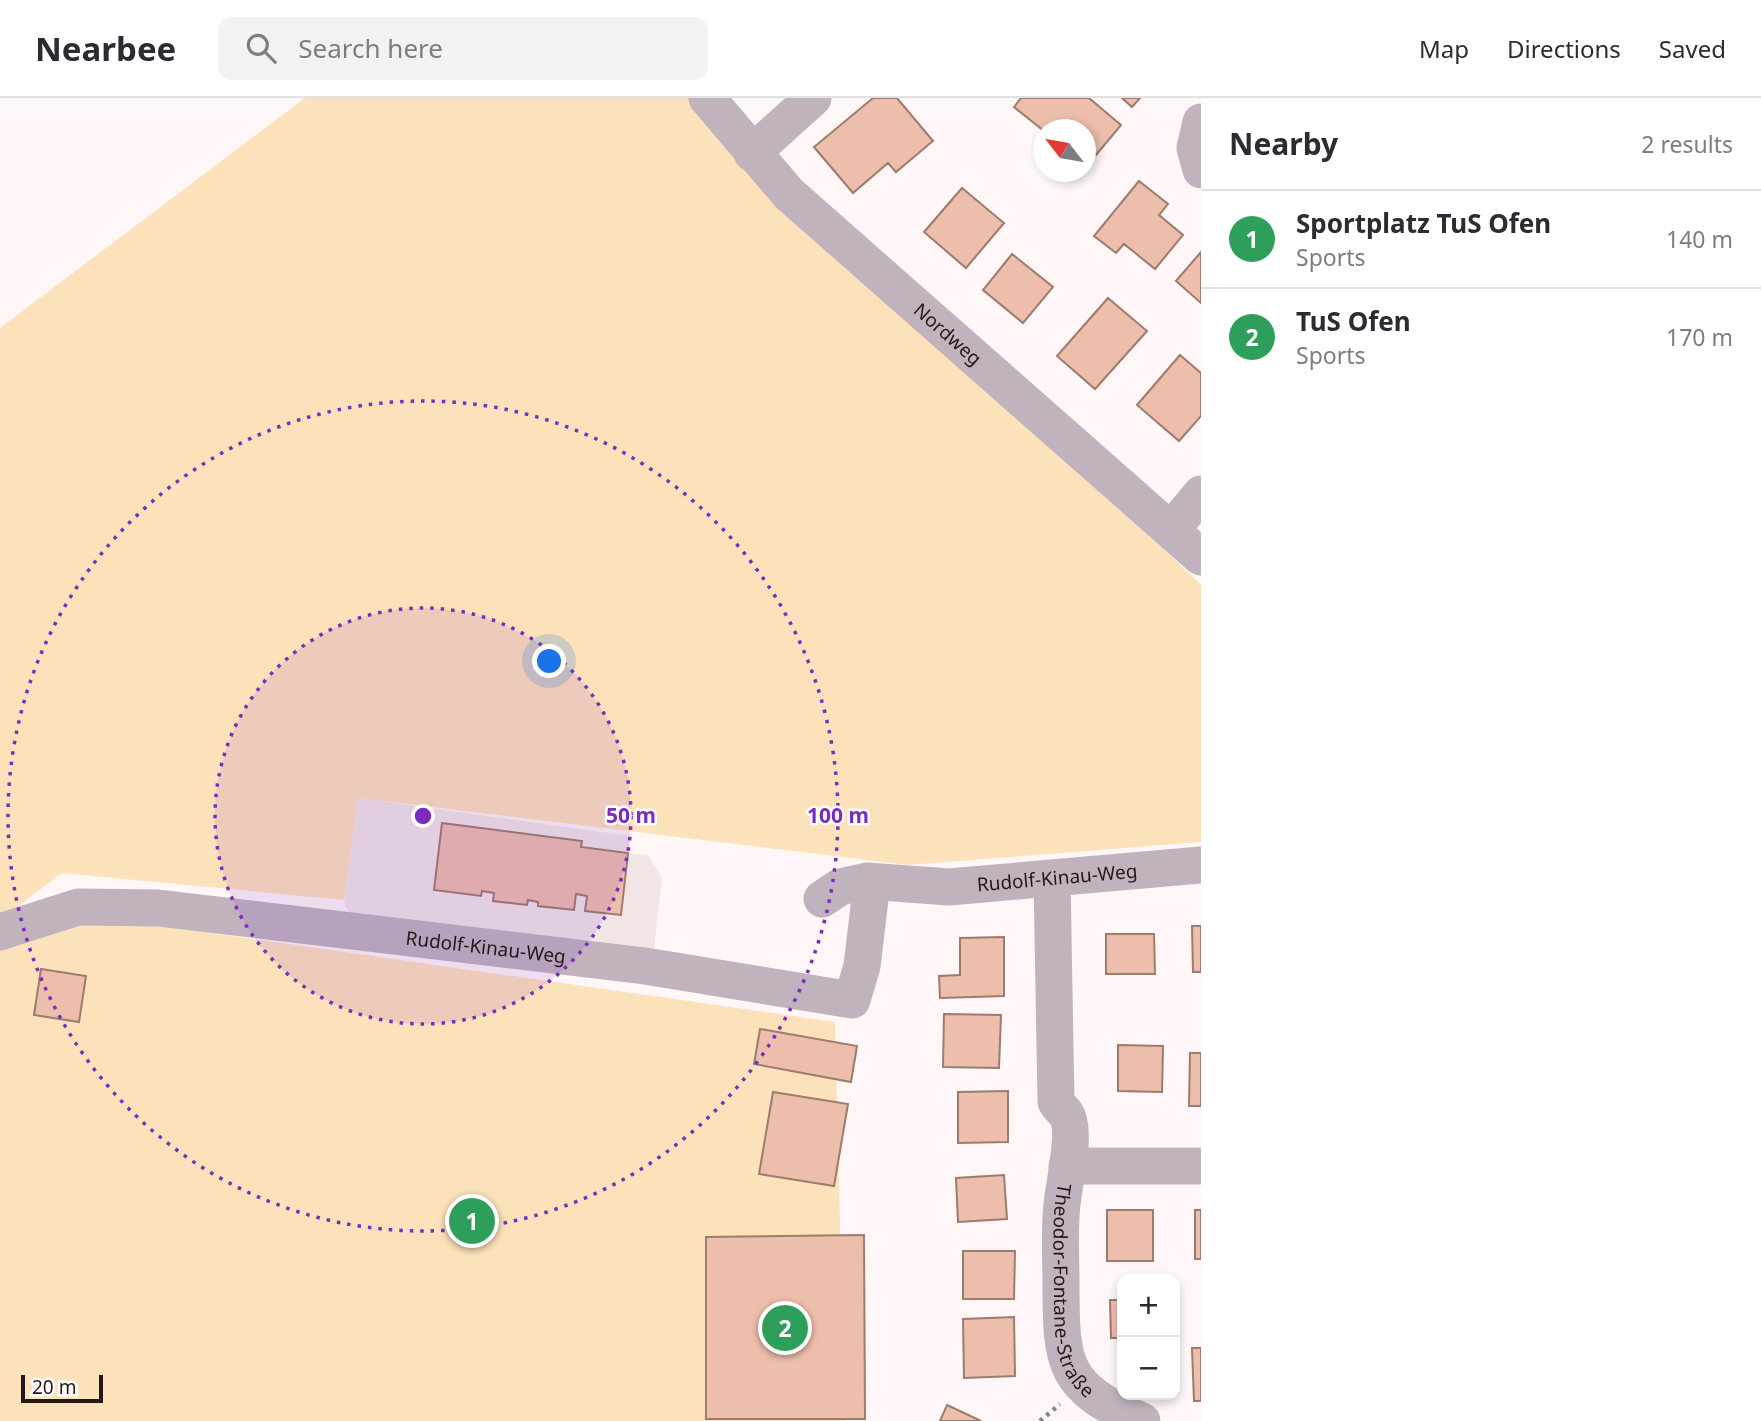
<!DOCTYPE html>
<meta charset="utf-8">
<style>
body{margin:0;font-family:"Noto Sans",sans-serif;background:#f2f2f3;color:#2b2b33}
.controls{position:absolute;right:21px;bottom:21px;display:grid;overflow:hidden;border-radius:14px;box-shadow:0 4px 10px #0003}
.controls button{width:63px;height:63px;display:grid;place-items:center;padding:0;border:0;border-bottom:2px solid #e1e1e2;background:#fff;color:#2b2b33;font:35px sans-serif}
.compass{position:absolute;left:1033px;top:21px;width:63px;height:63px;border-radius:50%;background:#fff;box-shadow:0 4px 10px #0003;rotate:301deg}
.scale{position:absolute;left:21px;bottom:18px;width:82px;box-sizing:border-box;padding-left:7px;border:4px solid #251719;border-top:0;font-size:19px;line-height:24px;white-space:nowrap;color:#251719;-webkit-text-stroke:5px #fff;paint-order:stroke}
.you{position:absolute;left:550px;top:564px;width:24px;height:24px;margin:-18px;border:5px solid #fff;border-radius:50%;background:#1a73e8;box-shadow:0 0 0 10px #1a73e833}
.badge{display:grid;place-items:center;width:46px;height:46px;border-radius:50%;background:#0b8043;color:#fff;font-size:23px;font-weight:700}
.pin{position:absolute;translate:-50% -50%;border:4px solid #fff;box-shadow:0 2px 7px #0006}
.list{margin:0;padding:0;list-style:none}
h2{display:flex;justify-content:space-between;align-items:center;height:91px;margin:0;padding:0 28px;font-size:30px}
h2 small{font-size:23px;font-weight:400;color:#7c7c81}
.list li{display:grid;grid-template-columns:46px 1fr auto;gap:21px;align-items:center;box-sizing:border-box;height:98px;padding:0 28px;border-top:2px solid #e1e1e2}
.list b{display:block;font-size:26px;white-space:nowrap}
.list p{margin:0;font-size:23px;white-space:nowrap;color:#7c7c81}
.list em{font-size:23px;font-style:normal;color:#7c7c81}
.icon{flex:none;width:38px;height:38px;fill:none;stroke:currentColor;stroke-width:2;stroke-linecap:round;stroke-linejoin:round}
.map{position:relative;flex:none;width:1201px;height:1323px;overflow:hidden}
header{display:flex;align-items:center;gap:42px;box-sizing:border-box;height:98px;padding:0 35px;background:#fff;border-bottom:2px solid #e1e1e2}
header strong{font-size:33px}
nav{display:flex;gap:38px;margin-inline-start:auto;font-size:24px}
.search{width:490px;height:63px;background:#f2f2f3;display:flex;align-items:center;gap:18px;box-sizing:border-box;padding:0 24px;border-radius:14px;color:#7c7c81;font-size:26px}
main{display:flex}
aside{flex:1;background:#fff}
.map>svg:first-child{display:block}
.built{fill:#f1e5e6}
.green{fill:#fce2ba}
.building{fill:#edbeac;stroke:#9d7b6d;stroke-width:2}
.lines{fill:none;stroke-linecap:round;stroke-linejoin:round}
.path{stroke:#8e8385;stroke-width:4.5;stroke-dasharray:3.5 5;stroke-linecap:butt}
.minor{stroke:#c0b3bd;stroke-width:37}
.ring{fill:none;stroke:#7b2cbf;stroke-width:3.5;stroke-dasharray:3.5 7}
.labels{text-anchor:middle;stroke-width:5;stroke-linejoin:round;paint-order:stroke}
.street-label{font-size:19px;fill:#251719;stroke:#fff}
.centre{fill:#7b2cbf;stroke:#fff;stroke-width:3.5}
.ring-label{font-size:21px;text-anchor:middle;font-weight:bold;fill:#7b2cbf;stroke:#fff;stroke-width:5;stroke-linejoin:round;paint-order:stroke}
</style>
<header>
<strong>Nearbee</strong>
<div class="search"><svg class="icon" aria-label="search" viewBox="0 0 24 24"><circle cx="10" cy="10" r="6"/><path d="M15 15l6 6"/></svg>Search here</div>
<nav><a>Map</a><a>Directions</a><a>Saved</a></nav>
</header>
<main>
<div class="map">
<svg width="1201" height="1323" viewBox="0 0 1201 1323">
<rect width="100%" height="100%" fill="#fef6f7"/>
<!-- built -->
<path class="built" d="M358,700l272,38 -1,17 19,2 14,22 -8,71 -120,-2 -185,-29 -5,-17z"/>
<!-- green -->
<path class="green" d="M305,0h394l502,487v257l-293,23 -550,-67 -14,102 -282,-27 -62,47v-592z
M78,809l77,18 680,97 10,399h-845v-483z"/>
<!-- building -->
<path class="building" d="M873,0h24l36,43 -37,31 -8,-9 -35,30 -39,-46z
M1021,0h68l32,27 -25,30 -10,-9v-16h-21l-6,-6 -5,6 -10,1 -30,-24z
M1122,0h18l-8,9z
M1139,83l29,23 -9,11 24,20 -28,34 -31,-25 -8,9 -22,-17z
M962,90l42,35 -38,45 -42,-36z
M1201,154v51l-25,-22z
M1012,156l41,33 -30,36 -40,-33z
M1108,200l39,33 -52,58 -38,-33z
M1180,257l21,18v43l-22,25 -42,-36z
M442,725l140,18 -1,6 47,6 -7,62 -36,-4 2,-15 -11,-2 -2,16 -36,-4v-4l-10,-2 -1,5 -34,-4 1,-8 -12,-2 -1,5 -47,-6z
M1192,828h9v46h-8z
M1106,836h48l1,40h-49z
M1004,839v59l-64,2 -1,-22 21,-1v-37z
M41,871l45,7 -7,46 -45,-7z
M944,916l57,1 -2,53 -56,-1z
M760,931l97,17 -6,36 -97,-18z
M1118,947l45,1 -1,46 -44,-1z
M1190,955h11v53h-12z
M1008,993v51l-50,1v-51z
M773,994l75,12 -14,82 -75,-12z
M1004,1077l3,44 -49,3 -2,-44z
M1107,1112h46v51h-46z
M1195,1112h6v49h-6z
M864,1137l1,184h-159v-182z
M963,1153h52l-1,48h-51z
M1110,1202h12v38h-11z
M1014,1219l1,59 -51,2 -1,-59z
M1192,1250h9v53h-7z
M947,1307l34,16h-41z"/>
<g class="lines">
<!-- path -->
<path class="path" d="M1040,1323l20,-17"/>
<!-- minor -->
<g class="minor">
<path id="s1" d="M707,0l82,96 412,363"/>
<path d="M1201,24l-6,26 6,22"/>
<path d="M752,55l61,-55"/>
<path d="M1171,432l30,-36"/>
<path id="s2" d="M1052,780l4,224c3,6 7,7 10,12 11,16 -2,70 -4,90 -3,27 -1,54 -1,81 0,80 2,103 81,136"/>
<path id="s3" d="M822,801l18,-12 27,-6 82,6 252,-22"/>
<path id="s4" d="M0,834l78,-25 80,1 487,58 207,34 10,-34 10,-84"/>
<path d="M1067,1068h134"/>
</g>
</g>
<!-- distance rings -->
<circle cx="423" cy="718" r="208" fill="#7b2cbf" fill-opacity=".12"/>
<g class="ring">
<circle cx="423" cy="718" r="208"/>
<circle cx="423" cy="718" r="415"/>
</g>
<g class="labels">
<!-- street labels -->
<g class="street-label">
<text dy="7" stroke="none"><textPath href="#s1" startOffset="338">Nordweg</textPath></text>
<text dy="7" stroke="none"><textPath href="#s3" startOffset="240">Rudolf-Kinau-Weg</textPath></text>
<text dy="7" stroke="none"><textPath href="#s4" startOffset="492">Rudolf-Kinau-Weg</textPath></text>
<text dy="7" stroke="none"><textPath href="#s2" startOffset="420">Theodor-Fontane-Straße</textPath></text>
</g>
</g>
<circle cx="423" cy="718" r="10" class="centre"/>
<g class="ring-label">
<text x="631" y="725">50 m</text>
<text x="838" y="725">100 m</text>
</g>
</svg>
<div class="controls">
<button>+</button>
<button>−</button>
</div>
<svg class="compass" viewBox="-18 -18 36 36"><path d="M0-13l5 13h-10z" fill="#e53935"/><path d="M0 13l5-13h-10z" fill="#7c7c81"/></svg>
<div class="scale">20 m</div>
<div class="you"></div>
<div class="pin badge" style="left:472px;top:1123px;background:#2e9e5b">1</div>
<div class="pin badge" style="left:785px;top:1230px;background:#2e9e5b">2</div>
</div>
<aside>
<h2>Nearby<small>2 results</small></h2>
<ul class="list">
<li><span class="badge" style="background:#2e9e5b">1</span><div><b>Sportplatz TuS Ofen</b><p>Sports</p></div><em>140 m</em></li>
<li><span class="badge" style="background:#2e9e5b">2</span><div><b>TuS Ofen</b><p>Sports</p></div><em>170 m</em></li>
</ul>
</aside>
</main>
